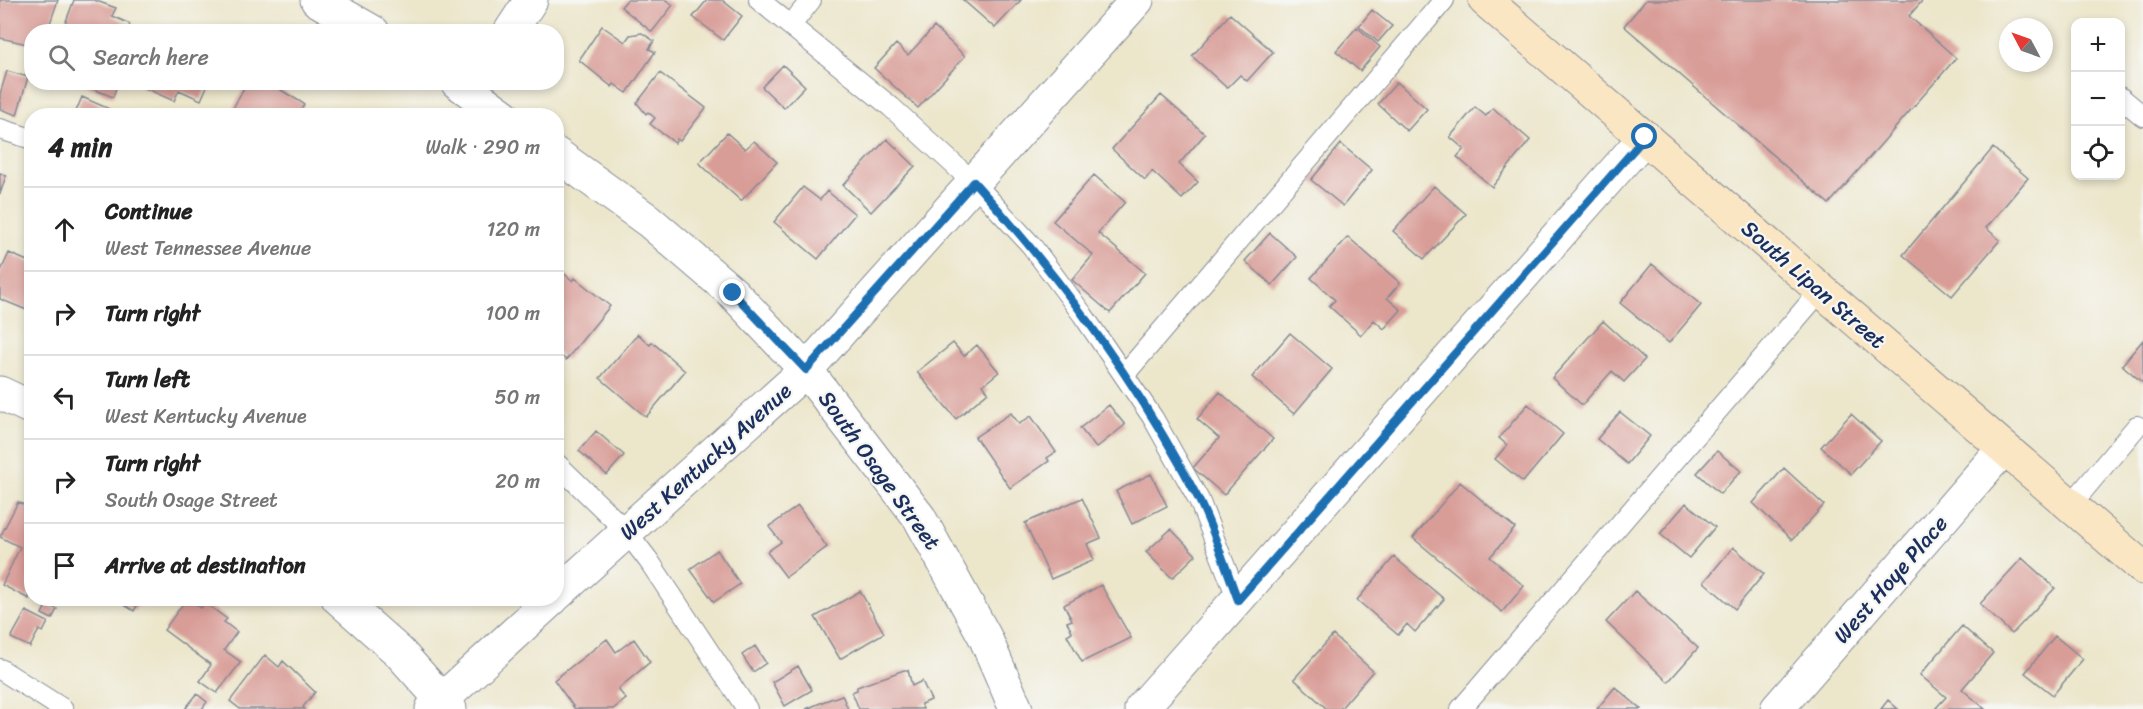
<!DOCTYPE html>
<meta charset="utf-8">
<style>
body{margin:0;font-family:Sriracha,sans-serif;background:#f6f6f6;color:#222}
.controls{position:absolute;right:18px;top:18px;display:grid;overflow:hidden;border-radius:12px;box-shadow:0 3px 9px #0003}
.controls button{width:54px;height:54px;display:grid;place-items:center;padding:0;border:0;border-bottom:2px solid #e0e0e0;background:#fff;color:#222;font:30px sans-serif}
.compass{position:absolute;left:1999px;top:18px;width:54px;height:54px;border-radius:50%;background:#fff;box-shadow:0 3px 9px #0003;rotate:311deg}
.stop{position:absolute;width:18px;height:18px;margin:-14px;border:4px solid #1f6fb2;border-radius:50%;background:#fff}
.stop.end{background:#1f6fb2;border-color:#fff;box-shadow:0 2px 6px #0008}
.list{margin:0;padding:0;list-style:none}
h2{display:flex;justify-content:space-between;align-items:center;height:78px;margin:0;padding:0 24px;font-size:26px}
h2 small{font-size:20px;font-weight:400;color:#767676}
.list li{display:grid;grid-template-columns:39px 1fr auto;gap:18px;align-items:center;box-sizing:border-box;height:84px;padding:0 24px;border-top:2px solid #e0e0e0}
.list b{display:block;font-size:22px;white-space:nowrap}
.list p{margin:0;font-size:20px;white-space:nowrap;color:#767676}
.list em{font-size:20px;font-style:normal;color:#767676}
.icon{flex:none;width:33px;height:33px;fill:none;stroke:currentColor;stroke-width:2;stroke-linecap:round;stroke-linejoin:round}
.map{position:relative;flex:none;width:2143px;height:709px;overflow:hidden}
.search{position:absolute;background:#fff;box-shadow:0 3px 9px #0003;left:24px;top:24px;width:540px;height:66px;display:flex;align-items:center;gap:15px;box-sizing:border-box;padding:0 21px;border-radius:24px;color:#767676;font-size:22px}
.panel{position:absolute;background:#fff;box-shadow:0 3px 9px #0003;left:24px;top:108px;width:540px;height:498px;border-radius:24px}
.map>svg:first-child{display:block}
.building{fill:#d99d98}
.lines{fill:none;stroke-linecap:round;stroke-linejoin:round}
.lane-casing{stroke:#848a94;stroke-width:22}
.street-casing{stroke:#848a94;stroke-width:35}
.secondary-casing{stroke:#848a94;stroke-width:35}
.lane{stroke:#fff;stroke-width:20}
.street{stroke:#fff;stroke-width:33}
.secondary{stroke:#fbe6c4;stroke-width:33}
.route{stroke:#1f6fb2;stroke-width:8}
.labels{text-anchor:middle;stroke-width:4.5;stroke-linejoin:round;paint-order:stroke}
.street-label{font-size:22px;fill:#1b2f5e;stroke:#f6f6f2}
</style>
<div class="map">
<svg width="2143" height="709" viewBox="0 0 2143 709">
<rect width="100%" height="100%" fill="#f6f6f2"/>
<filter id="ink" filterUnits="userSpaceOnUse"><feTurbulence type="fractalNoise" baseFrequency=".0167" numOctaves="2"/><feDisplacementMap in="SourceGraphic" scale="12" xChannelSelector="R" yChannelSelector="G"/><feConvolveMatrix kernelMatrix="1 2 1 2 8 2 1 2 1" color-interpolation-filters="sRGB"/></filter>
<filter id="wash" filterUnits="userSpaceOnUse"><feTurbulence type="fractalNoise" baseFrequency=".008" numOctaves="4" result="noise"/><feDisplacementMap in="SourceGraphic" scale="24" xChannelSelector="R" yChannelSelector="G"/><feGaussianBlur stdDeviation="1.35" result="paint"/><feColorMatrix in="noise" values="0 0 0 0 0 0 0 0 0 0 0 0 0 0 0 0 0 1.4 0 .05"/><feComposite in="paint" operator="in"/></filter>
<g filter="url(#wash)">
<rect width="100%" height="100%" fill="#ece6cb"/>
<g id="blocks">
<!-- building -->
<path class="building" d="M0,0h58l-11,32h-15v13l-32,-7z
M74,0h20l22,8 -4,8 18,8 -3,8h-65z
M627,0h39l7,5 -21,27 -31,-25z
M707,0h15l20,16 -19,24 -30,-23z
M963,0h58l-26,28z
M1646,0h277l-14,16 47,42 -127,146 -205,-178z
M1372,10l20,16 -14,16 -19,-16z
M1230,14l43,38 -26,29 -7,-6 -13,13 -35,-32z
M602,26l23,16 5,-7 12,-2 12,8 -5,8 6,3 -28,41 -13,-9 -2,3 -33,-27z
M934,27l31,29 -47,52 -44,-40 22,-24 12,11z
M1357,27l23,20 -20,24 -24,-20z
M783,65l22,21 -21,22 -22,-21z
M7,71l21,6 -11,38 -17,-6v-15z
M660,73l46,35 -26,33 -3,-2 -2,4 -25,-19 5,-6 -7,-6 -2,2 -9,-11z
M76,82h42l-5,15z
M142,82h67l-8,18 -22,-10 -5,11 -34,-15z
M247,82h21l36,22 -6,12h-69z
M1397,82l30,27 -20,22 -29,-27z
M1161,95l44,39 -26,30 19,18 -16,17 -30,-28 -7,9 -33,-31z
M82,97l32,14 -3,5h-37z
M1475,107l11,9 7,-8 37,32 -38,47 -35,-30 7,-8 -14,-12z
M727,133l18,16 9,-8 23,21 -36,39 -42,-38z
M887,139l28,27 -44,46 -28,-27z
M1341,144l31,26 -29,36 -32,-26z
M1993,148l35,30 -42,50 14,12 -48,56 -49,-41z
M0,173l6,3 -6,18z
M1094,175l31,27 -27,31 47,40 -35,40 -38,-33 21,-25 -40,-34z
M1434,186l32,28 -42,45 -31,-28z
M803,187l17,13 7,-9 28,23 -37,45 -44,-37z
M1270,233l27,24 -25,28 -27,-24z
M1348,237l52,46 -13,15 14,12 -17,19 -10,-9 -13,15 -32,-29 6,-6 -24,-22z
M9,253l23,10v44l-3,4 -29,-12v-26z
M1652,264l49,41 -32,38 -49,-40z
M561,271l12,10 2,-3 35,28 -44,54 -10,-8v-75z
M1603,321l42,38 -21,23 -12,-11 -30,34 -30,-27z
M1290,333l42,36 -38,45 -42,-37z
M638,334l12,11 2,-3 33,29 -39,46 -46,-39z
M2143,340v43l-21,-18z
M953,343l11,13 13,-11 22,27 -16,13 5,7 -32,27 -39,-47z
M1220,392l53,47 -49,56 -31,-27 26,-30 -22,-19z
M1528,404l35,30 -40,48 -28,-23 12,-14 -8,-7z
M1109,405l16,20 -29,23 -16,-20z
M1620,412l30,24 -23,28 -30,-25z
M1011,413l8,11 12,-8 25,36 -9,6 2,3 -39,27 -35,-51z
M1851,414l30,27 -30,33 -30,-27z
M596,431l28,24 -17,20 -28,-24z
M1717,451l24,20 -21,23 -23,-21z
M1784,468l40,37 -32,35 -39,-37z
M1151,474l16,32 -35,18 -16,-33z
M1460,482l55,46 -25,29 34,29 -22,26 -89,-74z
M1082,498l19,40 -14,6 7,16 -43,19 -26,-56z
M18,502l14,7 -3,90 -27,-14 18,-38 -20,-10z
M1686,503l29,24 -26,31 -29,-24z
M798,506l29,41 -41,30 -19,-25 14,-10 -12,-15z
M1171,529l25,26 -24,23 -26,-26z
M1733,547l31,27 -29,35 -31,-27z
M717,550l23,34 -26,18 -24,-33z
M1394,557l50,42 -29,33 -8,-8 -9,11 -41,-35z
M2022,558l33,30 -43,46 -32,-30z
M1101,585l30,53 -49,24 -15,-27 5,-3 -5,-10 5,-2 -8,-15z
M860,591l24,42 -44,26 -25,-42z
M1635,591l63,57 -30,34 -62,-60z
M113,598h28l-7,13z
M187,598l14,10 4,-5 22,16 -3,3 13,10 -13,18 17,12 -24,31 -17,-12 11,-16 -47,-35z
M47,604l10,5 -5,10 -10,-5z
M26,611l22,11 -5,10 -4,-2 -9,17 -19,-9z
M1962,626l31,27 -31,36 23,20h-50l11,-12 -26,-22z
M1333,635l40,36 -33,38h-13l-33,-30z
M2055,636l28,23 -30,36 -28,-22z
M607,639l9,13 18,-13 16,23 -32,27 8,10 -13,10h-38l-21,-29z
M755,646l11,17 -13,9 -11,-17z
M265,655l14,12 4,-6 32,31 -12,15 2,2h-65l-10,-8z
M798,666l14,24 -27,16 -13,-24z
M904,670h4l4,16 10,-5 9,19 -10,4 2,5h-64l-7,-17 5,-2v-3z
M1615,687l26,22h-44z
M197,694l10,8 -5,7h-17z
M842,695l6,14h-42l19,-8z
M1888,700l10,9h-17z"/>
</g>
</g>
<g filter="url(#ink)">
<use href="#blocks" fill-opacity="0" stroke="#848a94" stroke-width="1.5"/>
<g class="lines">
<defs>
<path id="lane" d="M759,0l132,107 82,75 58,63 52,70 70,103 46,82 39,100
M791,25l20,-25
M2120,97l23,19
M0,129l32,10
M1124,375l320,-375
M556,463l70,68 23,30 98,148
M2070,506l67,-80
M0,669l63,40
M1461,709l360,-419"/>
<path id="street" d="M317,0l56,32
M510,32l21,-32
M457,82l47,34
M556,154l93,67 84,72 73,77 113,147 66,120 31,72
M0,393l32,15
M556,595l250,-225 331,-370
M338,598l61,54 51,57
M432,709l121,-111
M1141,709l504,-572
M1777,709l226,-260"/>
<path id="secondary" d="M1485,0l658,568"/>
</defs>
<!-- lane casing -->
<use href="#lane" class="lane-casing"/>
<!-- street casing -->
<use href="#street" class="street-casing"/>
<!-- secondary casing -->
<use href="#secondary" class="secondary-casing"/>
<!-- lane -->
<use href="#lane" class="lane"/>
<!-- street -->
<use href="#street" class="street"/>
<!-- secondary -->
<use href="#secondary" class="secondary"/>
</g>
</g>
<g class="lines" filter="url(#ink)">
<!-- route -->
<path class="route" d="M733,293l73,77 168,-188c86,95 164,201 224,316 16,32 27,68 40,102l407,-463"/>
</g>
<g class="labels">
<!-- street labels -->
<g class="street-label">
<text transform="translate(1814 284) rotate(41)" y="8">South Lipan Street</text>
<text transform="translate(705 461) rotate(-42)" y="8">West Kentucky Avenue</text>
<text transform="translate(880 470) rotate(54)" y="8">South Osage Street</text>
<text transform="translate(1890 579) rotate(-49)" y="8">West Hoye Place</text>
</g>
</g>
</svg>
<div class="controls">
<button>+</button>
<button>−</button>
<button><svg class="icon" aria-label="locate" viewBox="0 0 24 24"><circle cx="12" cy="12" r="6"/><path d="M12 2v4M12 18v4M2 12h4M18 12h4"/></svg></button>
</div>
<svg class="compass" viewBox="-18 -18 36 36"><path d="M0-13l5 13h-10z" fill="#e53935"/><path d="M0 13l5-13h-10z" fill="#767676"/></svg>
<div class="stop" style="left:1645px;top:137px"></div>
<div class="stop end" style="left:733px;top:293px"></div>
<div class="search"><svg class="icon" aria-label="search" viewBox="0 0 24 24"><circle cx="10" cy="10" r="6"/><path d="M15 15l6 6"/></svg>Search here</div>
<section class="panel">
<h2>4 min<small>Walk · 290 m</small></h2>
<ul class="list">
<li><svg class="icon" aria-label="ahead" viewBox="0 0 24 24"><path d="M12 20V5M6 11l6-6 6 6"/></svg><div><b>Continue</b><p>West Tennessee Avenue</p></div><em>120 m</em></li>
<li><svg class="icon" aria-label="right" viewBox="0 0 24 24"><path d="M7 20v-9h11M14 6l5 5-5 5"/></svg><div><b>Turn right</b></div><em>100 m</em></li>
<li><svg class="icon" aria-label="left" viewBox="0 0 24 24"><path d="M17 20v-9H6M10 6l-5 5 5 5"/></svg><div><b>Turn left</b><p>West Kentucky Avenue</p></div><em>50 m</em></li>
<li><svg class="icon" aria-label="right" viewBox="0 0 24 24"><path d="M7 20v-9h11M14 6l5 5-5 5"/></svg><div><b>Turn right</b><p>South Osage Street</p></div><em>20 m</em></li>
<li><svg class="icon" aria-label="arrive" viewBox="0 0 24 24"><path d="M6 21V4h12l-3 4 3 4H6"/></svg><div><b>Arrive at destination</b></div></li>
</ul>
</section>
</div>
